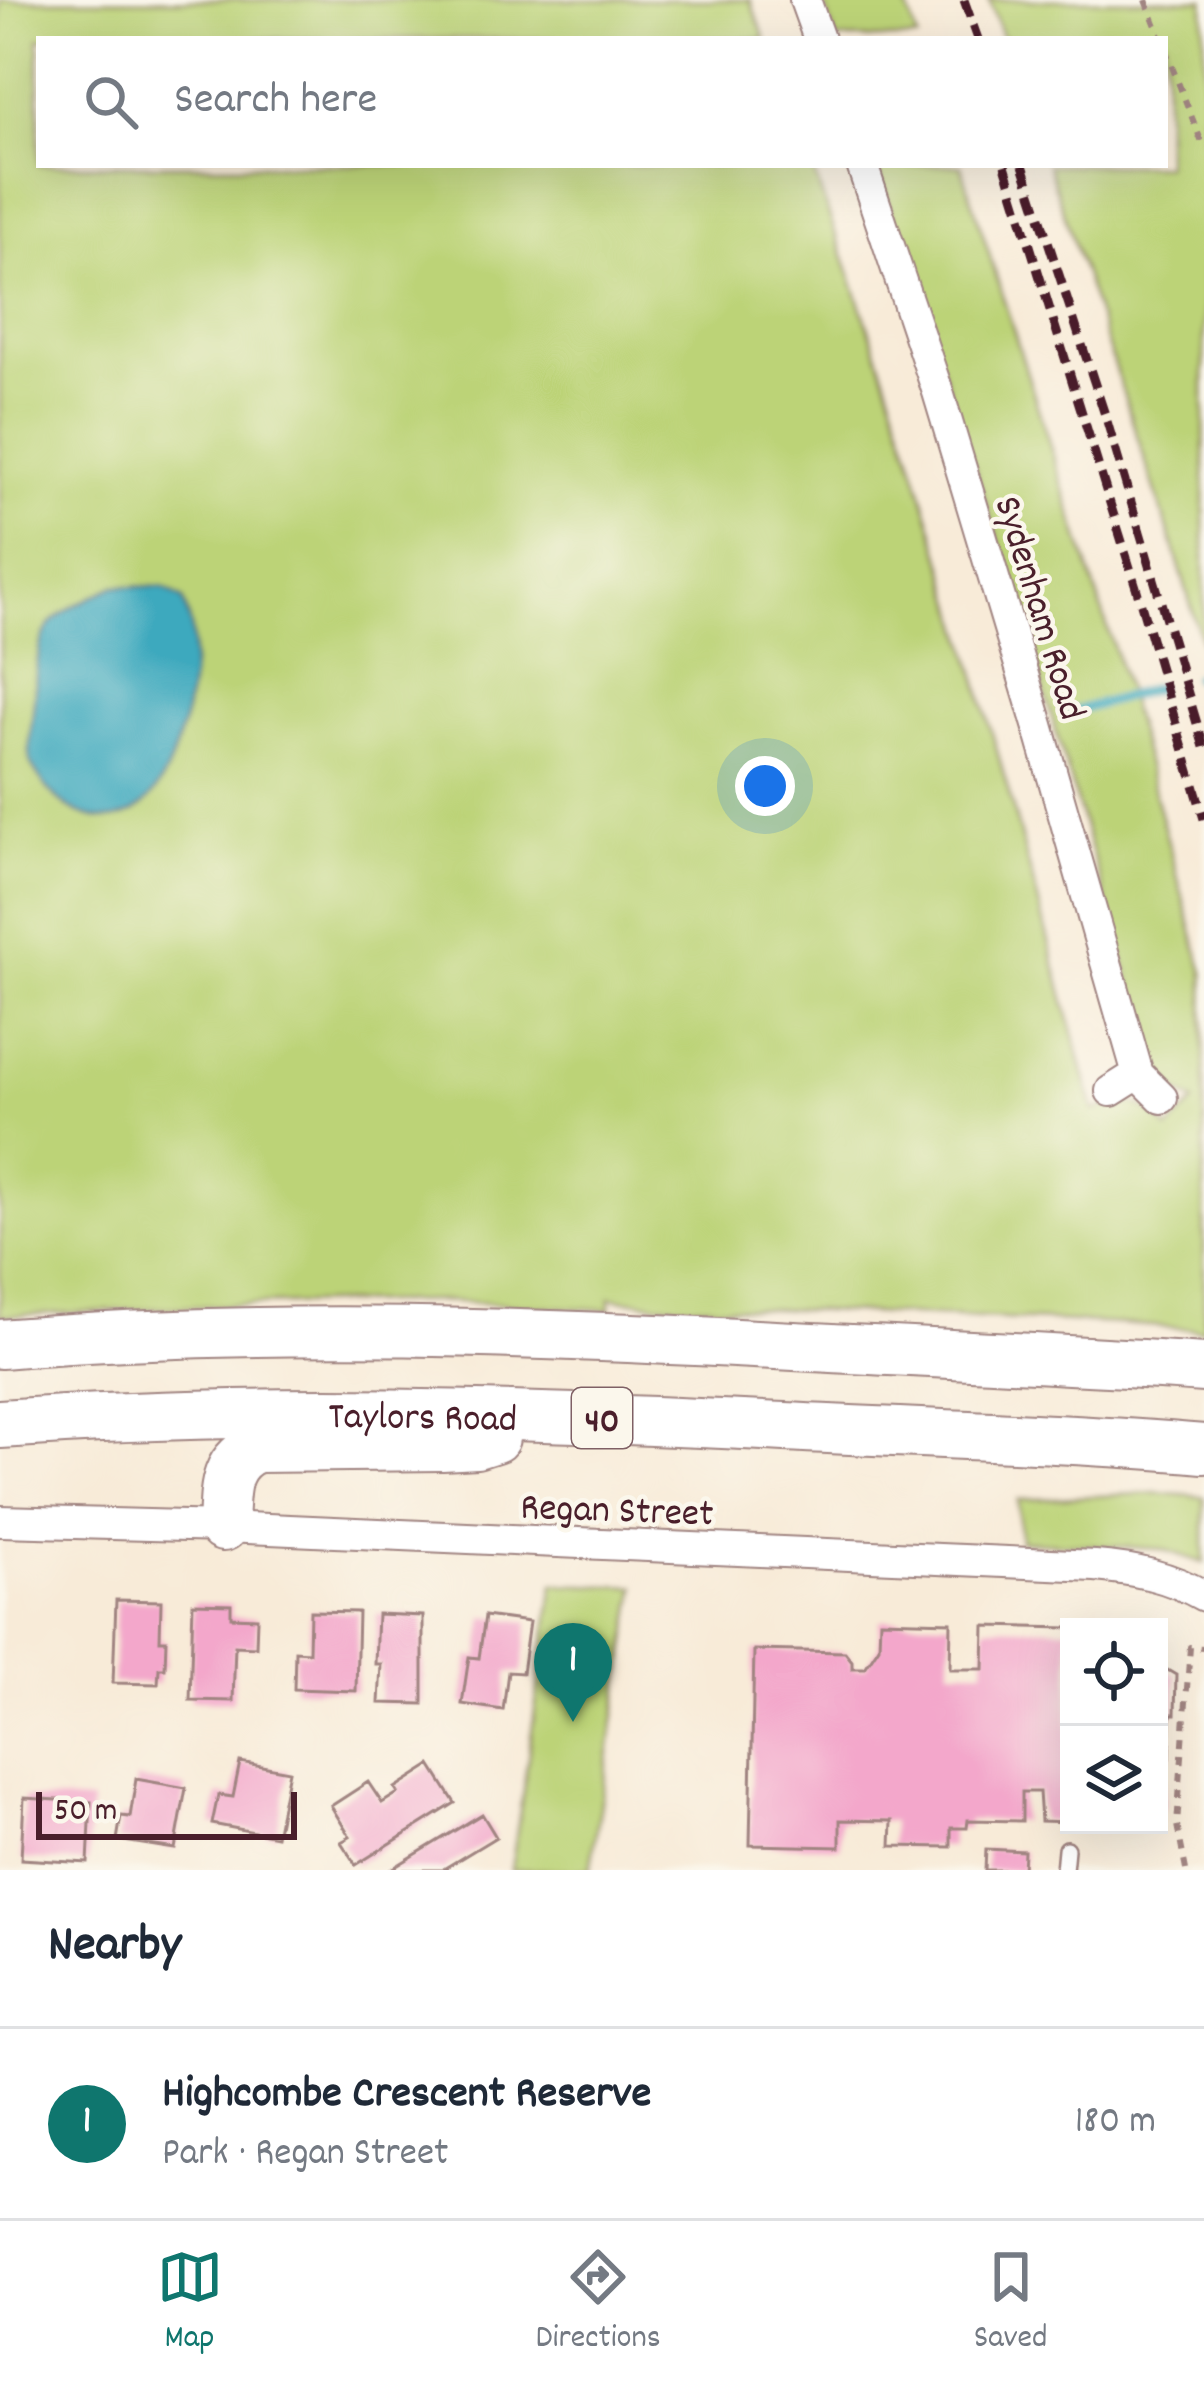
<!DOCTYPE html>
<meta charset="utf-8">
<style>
body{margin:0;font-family:Dekko,sans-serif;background:#f6f6f7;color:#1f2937}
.controls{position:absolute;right:36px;bottom:36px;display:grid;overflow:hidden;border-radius:0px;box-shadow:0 12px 48px #0002}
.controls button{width:108px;height:108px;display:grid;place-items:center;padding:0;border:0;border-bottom:3px solid #e0e1e3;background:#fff;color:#1f2937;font:60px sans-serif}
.scale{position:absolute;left:36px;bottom:30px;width:261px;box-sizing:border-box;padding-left:12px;border:6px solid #4a1f2b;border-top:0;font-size:33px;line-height:42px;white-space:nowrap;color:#4a1f2b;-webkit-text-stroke:9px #fbf7ec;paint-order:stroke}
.you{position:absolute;left:765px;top:786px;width:42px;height:42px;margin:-30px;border:9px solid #fff;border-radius:50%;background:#1a73e8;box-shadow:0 0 0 18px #1a73e833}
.badge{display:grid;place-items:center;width:78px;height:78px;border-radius:50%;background:#0f766e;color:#fff;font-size:39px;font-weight:700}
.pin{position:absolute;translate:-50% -99px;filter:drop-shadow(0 3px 6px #0008)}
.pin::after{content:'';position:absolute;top:63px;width:42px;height:36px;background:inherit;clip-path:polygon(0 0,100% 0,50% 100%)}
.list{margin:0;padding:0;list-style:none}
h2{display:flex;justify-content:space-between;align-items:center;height:156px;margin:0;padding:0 48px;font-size:51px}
h2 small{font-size:39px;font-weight:400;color:#747a83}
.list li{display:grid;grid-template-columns:78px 1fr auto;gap:36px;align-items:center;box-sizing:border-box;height:192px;padding:0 48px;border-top:3px solid #e0e1e3}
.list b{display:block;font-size:45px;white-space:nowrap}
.list p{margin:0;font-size:39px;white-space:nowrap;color:#747a83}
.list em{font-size:39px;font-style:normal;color:#747a83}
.icon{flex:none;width:66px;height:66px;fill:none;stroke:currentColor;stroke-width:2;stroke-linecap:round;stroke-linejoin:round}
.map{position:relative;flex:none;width:1204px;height:1870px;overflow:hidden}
.search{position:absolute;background:#fff;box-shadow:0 12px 48px #0002;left:36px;right:36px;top:36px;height:132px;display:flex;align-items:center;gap:30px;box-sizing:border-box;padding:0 42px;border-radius:0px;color:#747a83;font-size:45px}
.sheet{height:348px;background:#fff}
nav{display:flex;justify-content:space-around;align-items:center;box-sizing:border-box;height:168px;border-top:3px solid #e0e1e3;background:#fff;font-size:33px;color:#747a83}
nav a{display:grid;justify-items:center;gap:6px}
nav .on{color:#0f766e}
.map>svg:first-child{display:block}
.green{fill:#bcd377;stroke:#837951;stroke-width:3}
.water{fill:#3ea9be;stroke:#446474;stroke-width:3}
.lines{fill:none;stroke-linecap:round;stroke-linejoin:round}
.stream{stroke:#3ea9be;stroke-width:10}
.building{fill:#f3a7cb}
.lane-casing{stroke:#a18582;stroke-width:20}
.street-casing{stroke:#a18582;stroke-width:34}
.primary-casing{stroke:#a18582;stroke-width:52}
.path{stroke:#a18582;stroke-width:6;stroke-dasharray:9 9;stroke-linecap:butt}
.lane{stroke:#fff;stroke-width:15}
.street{stroke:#fff;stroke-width:30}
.primary{stroke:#fff;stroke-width:48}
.rail{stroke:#4a1f2b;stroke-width:9;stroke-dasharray:18 9;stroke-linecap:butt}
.labels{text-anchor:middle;stroke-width:9;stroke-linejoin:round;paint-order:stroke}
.shield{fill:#fbf7ec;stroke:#7f6065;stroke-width:3}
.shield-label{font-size:36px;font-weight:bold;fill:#4a1f2b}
.street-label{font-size:39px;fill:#4a1f2b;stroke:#fbf7ec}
</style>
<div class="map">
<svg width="1204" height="1870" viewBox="0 0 1204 1870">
<rect width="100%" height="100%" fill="#fbf7ec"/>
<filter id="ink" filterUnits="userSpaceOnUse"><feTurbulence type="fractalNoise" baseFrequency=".00833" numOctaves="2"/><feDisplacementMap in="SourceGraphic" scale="24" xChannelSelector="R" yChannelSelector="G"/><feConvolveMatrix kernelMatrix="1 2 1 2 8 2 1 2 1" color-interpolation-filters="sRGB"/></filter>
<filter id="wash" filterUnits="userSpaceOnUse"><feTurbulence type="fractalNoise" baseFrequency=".004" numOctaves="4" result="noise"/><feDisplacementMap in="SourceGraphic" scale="48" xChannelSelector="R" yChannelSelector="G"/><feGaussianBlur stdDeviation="2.7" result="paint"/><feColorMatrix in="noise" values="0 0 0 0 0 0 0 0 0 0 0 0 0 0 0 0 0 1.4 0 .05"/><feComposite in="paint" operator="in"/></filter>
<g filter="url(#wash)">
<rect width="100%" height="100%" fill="#f8ebd8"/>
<!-- green -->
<path class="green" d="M0,0h750l15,39h-726v126h772c41,115 83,230 117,347 60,198 113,399 166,599 36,-14 50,-11 74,19l26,-28 -20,-13 -19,-23 -148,-499 -131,-402h85l159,502 84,307v356l-82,-6 -463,-20 -49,-6v12l-165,-9 -213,4 -232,11z
M823,0h82l13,39h-82z
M989,0h215v650l-30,-102 -126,-383h117v-126h-162z
M1158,1493l46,4v66l-42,-14 -142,-8 -2,-41z
M554,1584l82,3 -46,283h-79z"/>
<!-- water -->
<path class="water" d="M115,586l48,1 20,12c2,9 6,18 8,27 8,43 -13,152 -49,180 -36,28 -80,6 -101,-26 -2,-3 -9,-13 -10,-16 -4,-16 2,-47 3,-64 5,-79 10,-81 81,-114z"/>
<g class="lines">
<!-- stream -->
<path class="stream" d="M1196,678l8,-2
M1072,712l84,-24"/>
</g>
<g id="blocks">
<!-- building -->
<path class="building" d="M116,1600l45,1 -1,39h6l-1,28h-6l-1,16 -45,-1z
M193,1603l38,1v13l26,1 -1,29 -21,-1 -2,55 -43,-1z
M310,1611l48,1 -2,79 -62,-2 1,-38 14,1z
M377,1614l46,2v88l-44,-1 2,-39h-6z
M485,1616l44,6 -7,51 -14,-1 -5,38 -41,-6 7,-47 10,1z
M880,1620l71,2 -1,47h34l1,-43 84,2v194l-28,-1 -2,-29h-17v29l-54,-1 -1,8h-16v19l-60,-1 1,-25 -52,-1v27l-90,-2 4,-195 91,2 7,9v7h13l14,-21z
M1159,1665l17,10 -1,39h-4l-1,44h-6v51h-5z
M240,1762l49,9 -13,65 -64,-12 6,-29 15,2z
M431,1765l24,38 -99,62 -15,-23 9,-5 -19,-31 37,-24 14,21 16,-10 -3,-5z
M136,1779l50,9 -11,61 -58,-9 4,-24 9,1z
M24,1798l67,4 -3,61 -67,-4z
M482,1814l14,23 -51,31 2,2h-57z
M986,1849l38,2 -1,19h-38z"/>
</g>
</g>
<g filter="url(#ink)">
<use href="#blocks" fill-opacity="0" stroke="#a18582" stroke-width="3"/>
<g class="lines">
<defs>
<path id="lane" d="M1064,1870l2,-21"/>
<path id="street" d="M805,0l14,39
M862,165l76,227 100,333 100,349
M1111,1091l27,-17 24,24
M0,1521l223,6 872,39c39,3 74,10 109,30"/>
<g id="primary">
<path d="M0,1344c270,-22 542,-12 812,3 131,7 261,12 392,21"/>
<path id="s1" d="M0,1424c262,-19 523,-10 785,3 139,7 279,10 419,22"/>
<path d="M223,1527c2,-33 -2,-66 34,-79l185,-2 34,-2 19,-6"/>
</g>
</defs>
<!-- lane casing -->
<use href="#lane" class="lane-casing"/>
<!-- street casing -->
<use href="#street" class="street-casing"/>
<!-- primary casing -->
<use href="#primary" class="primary-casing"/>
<!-- path -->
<path class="path" d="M1146,0l15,39
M1165,49l39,99
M1186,1870l-9,-45 13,-178 14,1"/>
<!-- lane -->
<use href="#lane" class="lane"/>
<!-- street -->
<use href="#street" class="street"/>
<!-- primary -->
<use href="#primary" class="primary"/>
<!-- rail -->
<path class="rail" d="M964,0l14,39
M1005,165l131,422 68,232
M1023,165l83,253 98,329"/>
</g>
</g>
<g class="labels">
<!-- shield labels -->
<rect class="shield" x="572" y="1388" width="60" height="60" rx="9"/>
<g class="shield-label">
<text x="602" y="1431">40</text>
</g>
<!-- street labels -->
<g class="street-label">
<text transform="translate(1043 607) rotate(73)" y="14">Sydenham Road</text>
<text dy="14" stroke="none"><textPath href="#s1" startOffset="423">Taylors Road</textPath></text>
<text transform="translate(617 1507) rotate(2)" y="14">Regan Street</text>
</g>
</g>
</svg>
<div class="controls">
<button><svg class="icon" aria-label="locate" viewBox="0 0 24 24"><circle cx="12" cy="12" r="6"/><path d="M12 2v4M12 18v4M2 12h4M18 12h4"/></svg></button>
<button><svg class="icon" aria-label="layers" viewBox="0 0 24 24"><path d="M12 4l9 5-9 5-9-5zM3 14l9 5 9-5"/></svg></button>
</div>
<div class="scale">50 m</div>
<div class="you"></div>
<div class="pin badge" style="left:573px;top:1722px">1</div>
<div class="search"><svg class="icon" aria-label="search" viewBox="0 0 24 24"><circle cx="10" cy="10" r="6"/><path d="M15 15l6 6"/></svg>Search here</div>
</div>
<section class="sheet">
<h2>Nearby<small></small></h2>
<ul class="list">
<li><span class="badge">1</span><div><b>Highcombe Crescent Reserve</b><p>Park · Regan Street</p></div><em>180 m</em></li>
</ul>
</section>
<nav>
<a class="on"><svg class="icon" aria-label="map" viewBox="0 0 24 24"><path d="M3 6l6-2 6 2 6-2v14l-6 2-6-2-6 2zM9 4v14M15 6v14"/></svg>Map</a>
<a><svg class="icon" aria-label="directions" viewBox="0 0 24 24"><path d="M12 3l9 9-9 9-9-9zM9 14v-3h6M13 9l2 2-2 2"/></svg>Directions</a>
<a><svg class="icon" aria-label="saved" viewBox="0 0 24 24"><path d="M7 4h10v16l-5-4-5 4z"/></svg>Saved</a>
</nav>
